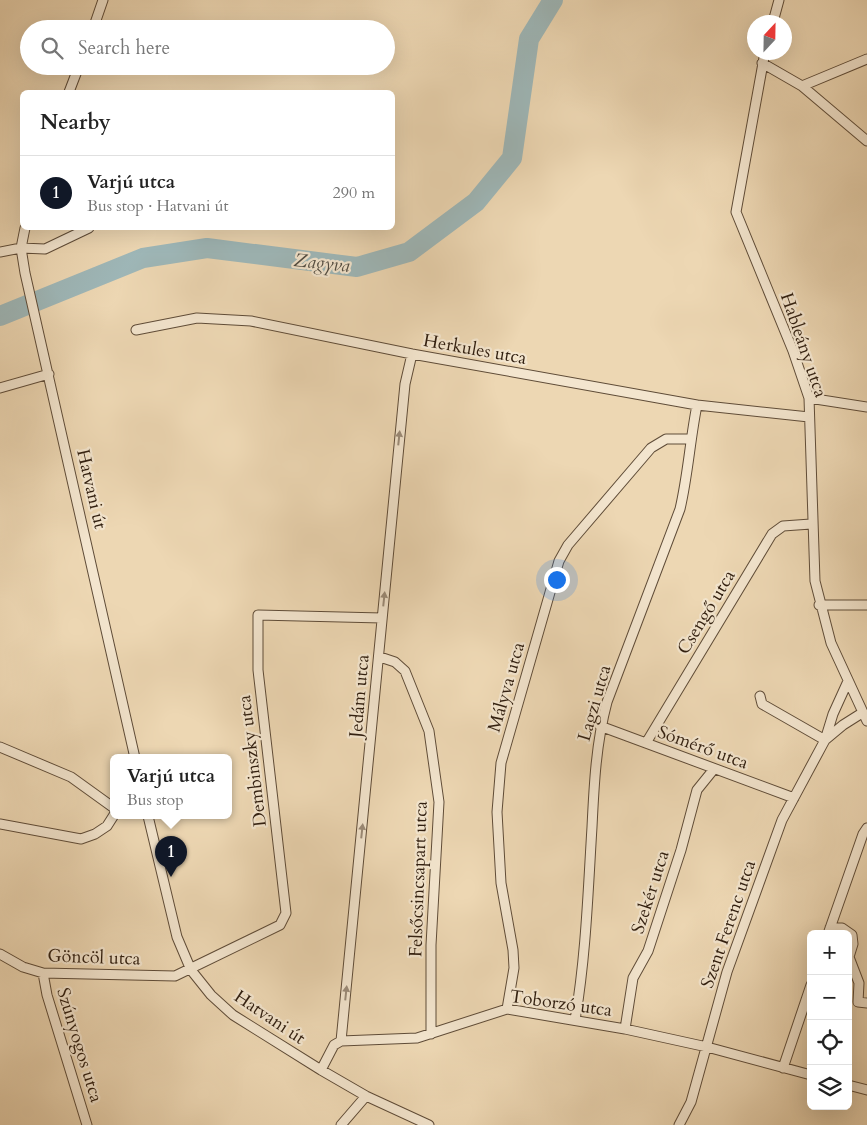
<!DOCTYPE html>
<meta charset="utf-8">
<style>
body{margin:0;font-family:Cardo,serif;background:#f6f6f6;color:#222}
.controls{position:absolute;right:15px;bottom:15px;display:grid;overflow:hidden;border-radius:8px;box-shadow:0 5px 20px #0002}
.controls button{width:45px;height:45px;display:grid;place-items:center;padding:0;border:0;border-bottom:1px solid #e0e0e0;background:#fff;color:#222;font:25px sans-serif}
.compass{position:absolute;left:747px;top:15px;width:45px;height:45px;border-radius:50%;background:#fff;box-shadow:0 5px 20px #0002;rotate:22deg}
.you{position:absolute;left:556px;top:579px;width:18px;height:18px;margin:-12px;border:4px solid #fff;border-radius:50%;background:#1a73e8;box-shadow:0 0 0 8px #1a73e833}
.badge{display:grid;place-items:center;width:32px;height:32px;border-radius:50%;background:#111827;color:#fff;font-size:16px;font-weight:700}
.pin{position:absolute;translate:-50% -41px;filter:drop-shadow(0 1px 2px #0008)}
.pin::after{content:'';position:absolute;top:26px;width:18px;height:15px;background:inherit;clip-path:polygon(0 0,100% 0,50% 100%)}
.popup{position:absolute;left:110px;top:754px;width:122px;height:65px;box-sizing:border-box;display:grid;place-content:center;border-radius:8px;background:#fff;filter:drop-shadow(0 1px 4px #0005);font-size:16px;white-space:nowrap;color:#767676}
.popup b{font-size:19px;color:#222}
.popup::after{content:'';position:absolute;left:50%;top:100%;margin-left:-10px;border:10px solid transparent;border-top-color:#fff}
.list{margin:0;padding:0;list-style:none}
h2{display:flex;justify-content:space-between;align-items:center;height:65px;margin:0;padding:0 20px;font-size:21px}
h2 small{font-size:16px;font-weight:400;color:#767676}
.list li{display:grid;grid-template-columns:32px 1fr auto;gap:15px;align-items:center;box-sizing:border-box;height:75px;padding:0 20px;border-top:1px solid #e0e0e0}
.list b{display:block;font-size:19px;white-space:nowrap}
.list p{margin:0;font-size:16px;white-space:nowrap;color:#767676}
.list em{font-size:16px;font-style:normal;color:#767676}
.icon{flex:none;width:28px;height:28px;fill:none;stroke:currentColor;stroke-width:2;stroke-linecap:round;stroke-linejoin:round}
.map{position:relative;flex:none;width:867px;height:1125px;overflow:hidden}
.search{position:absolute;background:#fff;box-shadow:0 5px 20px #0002;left:20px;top:20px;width:375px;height:55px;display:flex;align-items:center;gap:12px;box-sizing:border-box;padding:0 18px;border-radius:28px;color:#767676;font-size:19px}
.panel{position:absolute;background:#fff;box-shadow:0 5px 20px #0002;left:20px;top:90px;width:375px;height:140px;border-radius:8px}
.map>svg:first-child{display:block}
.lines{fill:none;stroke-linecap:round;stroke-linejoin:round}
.river{stroke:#9eb7b8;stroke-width:20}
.minor-casing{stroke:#5f4c38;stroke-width:11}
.minor{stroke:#f3e5ce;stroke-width:9}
.oneway{fill:#9b8b78}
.labels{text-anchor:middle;stroke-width:4.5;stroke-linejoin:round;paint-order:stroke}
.street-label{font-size:18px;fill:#301e0f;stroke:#f3e5ce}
.water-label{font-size:19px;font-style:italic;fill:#514c42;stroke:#f3e5ce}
</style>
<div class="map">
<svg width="867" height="1125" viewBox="0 0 867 1125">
<rect width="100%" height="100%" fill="#edd7b3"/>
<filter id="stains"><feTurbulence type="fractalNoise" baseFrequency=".004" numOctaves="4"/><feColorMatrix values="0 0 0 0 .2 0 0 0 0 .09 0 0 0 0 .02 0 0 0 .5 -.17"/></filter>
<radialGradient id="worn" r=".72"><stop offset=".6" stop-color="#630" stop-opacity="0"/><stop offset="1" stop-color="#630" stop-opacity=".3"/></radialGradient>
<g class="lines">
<!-- river -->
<path class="river" d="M0,316l143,-58 64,-10 150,19 52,-15 67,-50 36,-44 17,-119 24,-39"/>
<defs>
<path id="minor" d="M773,22l6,-22
M93,29l10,-29
M765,52l-29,160 57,139 16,47 6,183 16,62 36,78
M762,63l40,23 65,55
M802,86l65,-27
M69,92l10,-26
M25,228l-4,20 4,25 110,485
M0,252l21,-4 24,1 44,-21
M136,330l61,-12 54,3 161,33 285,51 112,12
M0,388l49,-14
M809,398l58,9
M819,605h48
M380,657l15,5 10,9 24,60 10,71 -8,143v89
M760,696l2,8 63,36 8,-26 15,-33
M600,726l194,72
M646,743l126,-209 11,-8 28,-2
M0,747l71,30 43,31
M148,816l29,121 14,33 20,25 22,20 88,55 45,26 63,29
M0,824l81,15 14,-5 12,-8 7,-11
M830,928h12l10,7 1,9 -4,13 10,26 -1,19 9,1
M828,934l35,-100 4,-6
M0,954l23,13 20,6 132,3 105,-51 6,-12 -28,-243v-55l124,3
M43,973l4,22 40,130
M507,1009l7,-41 -1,-18 -12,-67 -4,-71 4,-49 58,-202 9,-16 83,-97 15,-9h24
M575,1020c11,-64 13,-129 17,-193 2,-42 4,-84 15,-125l73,-193c8,-34 10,-69 17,-104
M625,1029l8,-51 15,-27 33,-101 16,-60 17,-21
M341,1041l64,-657 7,-30
M783,1068l28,-83
M321,1070l13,-25 7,-4 76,-3 90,-29 118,20 82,18 104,28
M848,1085l19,5
M341,1125l25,-29
M679,1125l12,-23 36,-130 55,-152 43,-80 18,-15 19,-12"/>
</defs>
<!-- minor casing -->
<use href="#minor" class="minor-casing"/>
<!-- minor -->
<use href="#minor" class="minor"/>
</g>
<!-- one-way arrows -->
<defs><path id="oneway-solid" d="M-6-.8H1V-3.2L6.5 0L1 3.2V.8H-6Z" transform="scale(1.25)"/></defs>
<g class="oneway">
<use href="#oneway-solid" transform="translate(399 438) rotate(-84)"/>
<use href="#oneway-solid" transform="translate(384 599) rotate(-84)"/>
<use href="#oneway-solid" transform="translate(362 831) rotate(-84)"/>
<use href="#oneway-solid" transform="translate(346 993) rotate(-84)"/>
</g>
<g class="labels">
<!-- street labels -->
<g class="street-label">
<text transform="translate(804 345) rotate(71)" y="6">Hableány utca</text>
<text transform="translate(475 349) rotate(10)" y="6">Herkules utca</text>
<text transform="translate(92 489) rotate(77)" y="6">Hatvani út</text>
<text transform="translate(706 612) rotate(-59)" y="6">Csengő utca</text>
<text transform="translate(506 687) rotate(-74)" y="6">Mályva utca</text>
<text transform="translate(359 696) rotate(-85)" y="6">Jedám utca</text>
<text transform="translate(594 703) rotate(-74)" y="6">Lagzi utca</text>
<text transform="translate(703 747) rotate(20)" y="6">Sómérő utca</text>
<text transform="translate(252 761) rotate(-97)" y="6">Dembinszky utca</text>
<text transform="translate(418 879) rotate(-88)" y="6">Felsőcsincsapart utca</text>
<text transform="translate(650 892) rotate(-72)" y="6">Szekér utca</text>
<text transform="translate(728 924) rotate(-71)" y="6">Szent Ferenc utca</text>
<text transform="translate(94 957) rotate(2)" y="6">Göncöl utca</text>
<text transform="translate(561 1003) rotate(8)" y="6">Toborzó utca</text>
<text transform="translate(270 1017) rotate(34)" y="6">Hatvani út</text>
<text transform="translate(80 1045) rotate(73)" y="6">Szúnyogos utca</text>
</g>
<!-- water labels -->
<g class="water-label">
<text transform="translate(322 262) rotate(6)" y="7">Zagyva</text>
</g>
</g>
<rect width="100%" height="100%" filter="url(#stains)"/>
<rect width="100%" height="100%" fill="url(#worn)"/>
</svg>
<div class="controls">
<button>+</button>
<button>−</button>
<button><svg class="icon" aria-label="locate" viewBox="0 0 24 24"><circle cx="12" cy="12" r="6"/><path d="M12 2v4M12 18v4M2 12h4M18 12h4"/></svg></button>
<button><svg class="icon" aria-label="layers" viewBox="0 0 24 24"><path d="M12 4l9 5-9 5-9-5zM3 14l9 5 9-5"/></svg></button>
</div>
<svg class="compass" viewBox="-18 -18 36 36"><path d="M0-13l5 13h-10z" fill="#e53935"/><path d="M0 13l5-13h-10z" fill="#767676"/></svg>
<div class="you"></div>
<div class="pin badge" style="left:171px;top:877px">1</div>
<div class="popup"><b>Varjú utca</b>Bus stop</div>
<div class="search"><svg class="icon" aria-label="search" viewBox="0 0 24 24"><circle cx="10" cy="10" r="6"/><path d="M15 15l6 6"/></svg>Search here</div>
<section class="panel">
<h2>Nearby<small></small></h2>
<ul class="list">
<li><span class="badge">1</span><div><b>Varjú utca</b><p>Bus stop · Hatvani út</p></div><em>290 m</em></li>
</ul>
</section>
</div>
